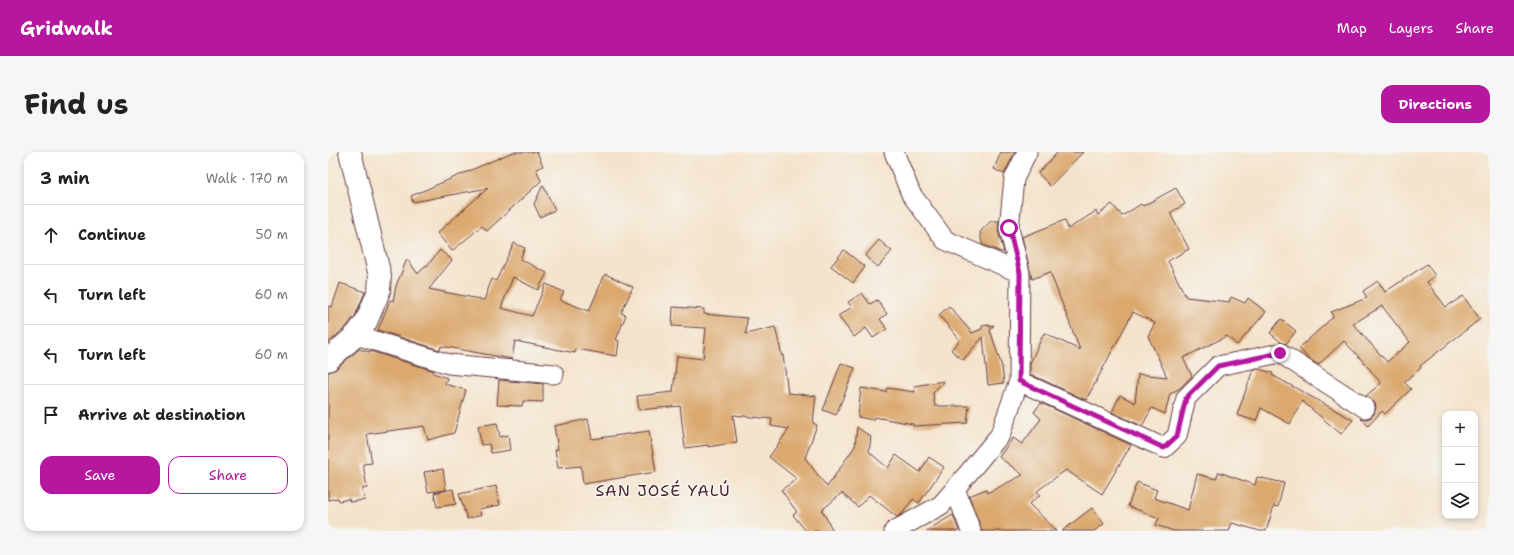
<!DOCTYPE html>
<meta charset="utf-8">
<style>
body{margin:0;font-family:"Shantell Sans",sans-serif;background:#f6f6f6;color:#222}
.controls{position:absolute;right:12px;bottom:12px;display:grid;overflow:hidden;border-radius:8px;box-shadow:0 2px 6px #0003}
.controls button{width:36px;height:36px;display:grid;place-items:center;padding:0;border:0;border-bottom:1px solid #e0e0e0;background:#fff;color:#222;font:20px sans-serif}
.stop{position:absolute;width:12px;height:12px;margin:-9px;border:3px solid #b5179e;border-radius:50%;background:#fff}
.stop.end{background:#b5179e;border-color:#fff;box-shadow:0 1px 4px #0008}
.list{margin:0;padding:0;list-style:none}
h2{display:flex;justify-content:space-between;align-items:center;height:52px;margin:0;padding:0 16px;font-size:17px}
h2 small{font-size:13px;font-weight:400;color:#767676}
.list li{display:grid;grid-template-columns:26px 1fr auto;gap:12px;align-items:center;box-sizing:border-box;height:60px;padding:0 16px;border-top:1px solid #e0e0e0}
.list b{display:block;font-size:15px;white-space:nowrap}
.list em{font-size:13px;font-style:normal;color:#767676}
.actions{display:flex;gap:8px;padding:12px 16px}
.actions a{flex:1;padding:9px 0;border:1px solid #b5179e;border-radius:12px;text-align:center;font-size:14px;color:#b5179e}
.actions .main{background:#b5179e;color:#fff}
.icon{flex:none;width:22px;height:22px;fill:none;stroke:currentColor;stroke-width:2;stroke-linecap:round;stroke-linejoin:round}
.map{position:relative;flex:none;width:1162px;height:379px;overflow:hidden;border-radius:12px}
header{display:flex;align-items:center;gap:24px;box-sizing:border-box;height:56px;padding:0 20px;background:#b5179e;color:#fff}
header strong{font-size:19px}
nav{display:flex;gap:22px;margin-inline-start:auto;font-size:14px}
.intro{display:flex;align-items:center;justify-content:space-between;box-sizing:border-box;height:96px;padding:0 24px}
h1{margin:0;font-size:28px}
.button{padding:10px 18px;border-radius:12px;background:#b5179e;color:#fff;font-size:14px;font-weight:700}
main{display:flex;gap:24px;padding:0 24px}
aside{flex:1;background:#fff;border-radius:12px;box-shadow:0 2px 6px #0003}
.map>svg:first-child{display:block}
.building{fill:#dba86e;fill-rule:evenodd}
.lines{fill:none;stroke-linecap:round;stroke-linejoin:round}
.street-casing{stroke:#643c43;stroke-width:21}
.secondary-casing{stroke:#643c43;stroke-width:24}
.street{stroke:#fff;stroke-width:19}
.secondary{stroke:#fff;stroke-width:22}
.route{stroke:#b5179e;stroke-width:5}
.labels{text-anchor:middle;stroke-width:3;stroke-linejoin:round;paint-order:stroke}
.quarter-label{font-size:16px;letter-spacing:1px;fill:#4a1f2b;stroke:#f6f6f2}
</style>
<header>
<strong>Gridwalk</strong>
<nav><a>Map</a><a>Layers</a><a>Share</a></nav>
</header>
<div class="intro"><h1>Find us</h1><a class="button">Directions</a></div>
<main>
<aside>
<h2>3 min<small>Walk · 170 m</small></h2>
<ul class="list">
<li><svg class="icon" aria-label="ahead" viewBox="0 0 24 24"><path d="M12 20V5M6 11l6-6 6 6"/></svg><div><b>Continue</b></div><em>50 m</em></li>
<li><svg class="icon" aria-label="left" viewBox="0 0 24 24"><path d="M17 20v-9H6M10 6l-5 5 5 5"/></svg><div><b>Turn left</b></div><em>60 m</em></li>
<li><svg class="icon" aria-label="left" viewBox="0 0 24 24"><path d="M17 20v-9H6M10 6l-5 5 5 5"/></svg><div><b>Turn left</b></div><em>60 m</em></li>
<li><svg class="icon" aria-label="arrive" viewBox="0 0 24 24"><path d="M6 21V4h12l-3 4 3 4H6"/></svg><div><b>Arrive at destination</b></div></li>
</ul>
<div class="actions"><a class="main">Save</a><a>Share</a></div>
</aside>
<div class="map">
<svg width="1162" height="379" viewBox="0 0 1162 379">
<rect width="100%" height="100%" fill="#f6f6f2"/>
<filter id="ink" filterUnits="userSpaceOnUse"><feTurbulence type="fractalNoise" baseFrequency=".025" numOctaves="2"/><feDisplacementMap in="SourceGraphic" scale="8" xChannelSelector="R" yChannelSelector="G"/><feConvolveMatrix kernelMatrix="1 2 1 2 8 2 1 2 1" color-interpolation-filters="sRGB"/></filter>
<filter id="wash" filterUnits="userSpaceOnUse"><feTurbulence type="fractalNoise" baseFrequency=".012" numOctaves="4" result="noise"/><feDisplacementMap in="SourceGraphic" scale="16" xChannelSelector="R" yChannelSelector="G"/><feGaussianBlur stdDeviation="0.9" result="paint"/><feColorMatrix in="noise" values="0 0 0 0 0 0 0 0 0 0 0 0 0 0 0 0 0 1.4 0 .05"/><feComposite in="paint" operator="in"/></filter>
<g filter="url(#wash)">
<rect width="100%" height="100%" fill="#f4e3cb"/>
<g id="blocks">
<!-- building -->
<path class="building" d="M185,0h24l6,14 -7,3 5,12 -54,50 -5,-5 -30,25 -15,-18 51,-45 -75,14 -2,-6z
M673,0h14l-11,22 -10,-5z
M730,0h25l-33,34 -12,-13z
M215,33l12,25 -15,7 -6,-13z
M848,36l9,16 -15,9 19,36 -21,12 18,36 43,5 2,-5 14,6 3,-5 18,14 -29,33 -10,-9 -44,22 9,18 -12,12 -10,6 -5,20 -13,-6 -10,18 -30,-14 8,-17 15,8 3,-29 29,3 -19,-41 7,-13 -22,-11 -47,88 -56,-26v-11l14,-30 36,17 -30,-78 -18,7 -10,-42 43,-17 3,9 28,-18 2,4 14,-11 10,12 19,-12 2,2z
M663,69h8l-1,10 6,21h-3l-19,-8 -2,-12z
M551,88l13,11 -14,16 -13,-11z
M186,91l11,5 -5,11 27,14 -9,17 -25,-13 -12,31 31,8 14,-32 18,8 -4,8 29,11 16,-37 28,13 -12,26 5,2 -10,25 3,1 -2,15 -41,-7 -1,4 -60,-12 -3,18 -71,-13 -1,4 -62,-20 12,-30 3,1 3,-15 11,-27 11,15 8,-9 1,1 13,-16 12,10 -23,29 55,11 8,-21 4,2z
M516,98l21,17 -12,16 -22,-17z
M1099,112l8,12 -8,6 19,25 17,-11 17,23 -60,47 1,2 -17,14 7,7 -26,25 -3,-3 -14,15 -7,-8 4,1 5,-1 4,-4 2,-6 -1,-5 -9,-7 15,-13 -20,-24 -17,-18 -26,24 -11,-8 -8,-9 34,-31 -2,-5 36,-14 -4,-7 15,-10 7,11zM1054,154l28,36 -23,20 -34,-38z
M12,131l25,9 -10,24 -8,10 -19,17v-37l4,1z
M534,141l8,11 7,-4 10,14 -7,5 7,10 -14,9 -7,-10 -12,9 -16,-21 14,-9 -4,-5z
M621,154l23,27 10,-4v-3l7,-1v2l5,-2 -4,5 12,37 2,16 -16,2 -5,-48 -20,23 -12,-10 9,-10 -21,-25z
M345,155l31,2v5l43,4 -1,16 29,-7 7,29 1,-1 5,38 28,3 -3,27 4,2 -12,33 22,29 28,-41 2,-19 14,10 -2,15 19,16 8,-13 24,17 9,-15 15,10 -25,36 -6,-4 -11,15 -5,3 -28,-22 -11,12 -16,-14 -20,17 11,21h-27l-13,-16 4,-3 -16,-22 16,-11 -28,-22 20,-28 -18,-3 1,-7 -39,-4 4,27 -29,5v-2l-23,3 -5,-42 -41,4 -2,-14 36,-4 4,-36 26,3 3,-31 -34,-2z
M953,167l15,12 -10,13 -4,-1 -12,-10z
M31,197l10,3 1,-1 64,20 -1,2 14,5 -2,6 21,6 -12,43 -26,7 -4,-14 -57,8 5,29 -9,1 4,24 -5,1 3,11 -15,2 -1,-3 -10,2 -1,-3 -10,2v-128l8,-3z
M513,211l14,5 -19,47 -13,-5z
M931,217l14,4 -1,2 81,45 -12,14 -39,-33 -12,23 -29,-16 -5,13 -19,-6 16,-45z
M171,228l44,4v18l-20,-1 -1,5 -25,-1z
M616,229l-11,12 2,13h34l-2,17 -54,3v-2l-39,-7 -1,3 -15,-3 3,-29 25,4 1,-4 28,4 -1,-6z
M713,251l90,42 -29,49 -36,-24 -29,21 3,4 -11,9 28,27h-75l-13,-35 17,-7 1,4 36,-18 -24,-18 14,-19 9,6 19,-25 -7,-7z
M260,267l4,20 57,-8 7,41 -73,12 -2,-18 -23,2 -3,-18 3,-1 -4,-23z
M169,271l3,14 8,-2 2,15 -19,3 -2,-9 -8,1 -3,-19z
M115,317l3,21 -18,2 -4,-20z
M891,320l36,13 2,-8 27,6 -6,24 -4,-1 -8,25h-6l-28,-8 -3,8h-55l-18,-6 3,-7 -31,-12 9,-24 20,8 -3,8 34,12 9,-36 19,5z
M168,334l4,19 -21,4 2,6 -14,4 -8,-25z
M125,337l3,15 -19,3 -3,-14z
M764,356l12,16 -10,7h-32z
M625,363l6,16h-33z"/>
</g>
</g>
<g filter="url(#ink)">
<use href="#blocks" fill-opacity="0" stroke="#643c43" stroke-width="1"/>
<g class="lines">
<defs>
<path id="street" d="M566,0l17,42 34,46 75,33
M28,183l93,29 105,10
M691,229l145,67 13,-12 9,-38 32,-32 62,-13 85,55
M627,337l16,42
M566,379l47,-26 14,-16 45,-54 19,-54 1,-108 -11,-45 5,-49 13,-27"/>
<path id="secondary" d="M0,208l28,-25 10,-13 13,-31 1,-15 -30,-124"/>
</defs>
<!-- street casing -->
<use href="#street" class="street-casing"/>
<!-- secondary casing -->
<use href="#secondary" class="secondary-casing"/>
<!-- street -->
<use href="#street" class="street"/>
<!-- secondary -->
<use href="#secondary" class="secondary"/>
</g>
</g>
<g class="lines" filter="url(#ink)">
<!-- route -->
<path class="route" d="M681,76l11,45 -1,108 145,67 13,-12 9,-38 32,-32 62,-13"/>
</g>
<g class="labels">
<!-- quarter labels -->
<g class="quarter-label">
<text x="335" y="344">SAN JOSÉ YALÚ</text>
</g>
</g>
</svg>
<div class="controls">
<button>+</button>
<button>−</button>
<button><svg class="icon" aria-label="layers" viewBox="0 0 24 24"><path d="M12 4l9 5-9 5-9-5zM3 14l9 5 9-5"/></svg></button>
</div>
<div class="stop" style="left:681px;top:76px"></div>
<div class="stop end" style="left:952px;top:201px"></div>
</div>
</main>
